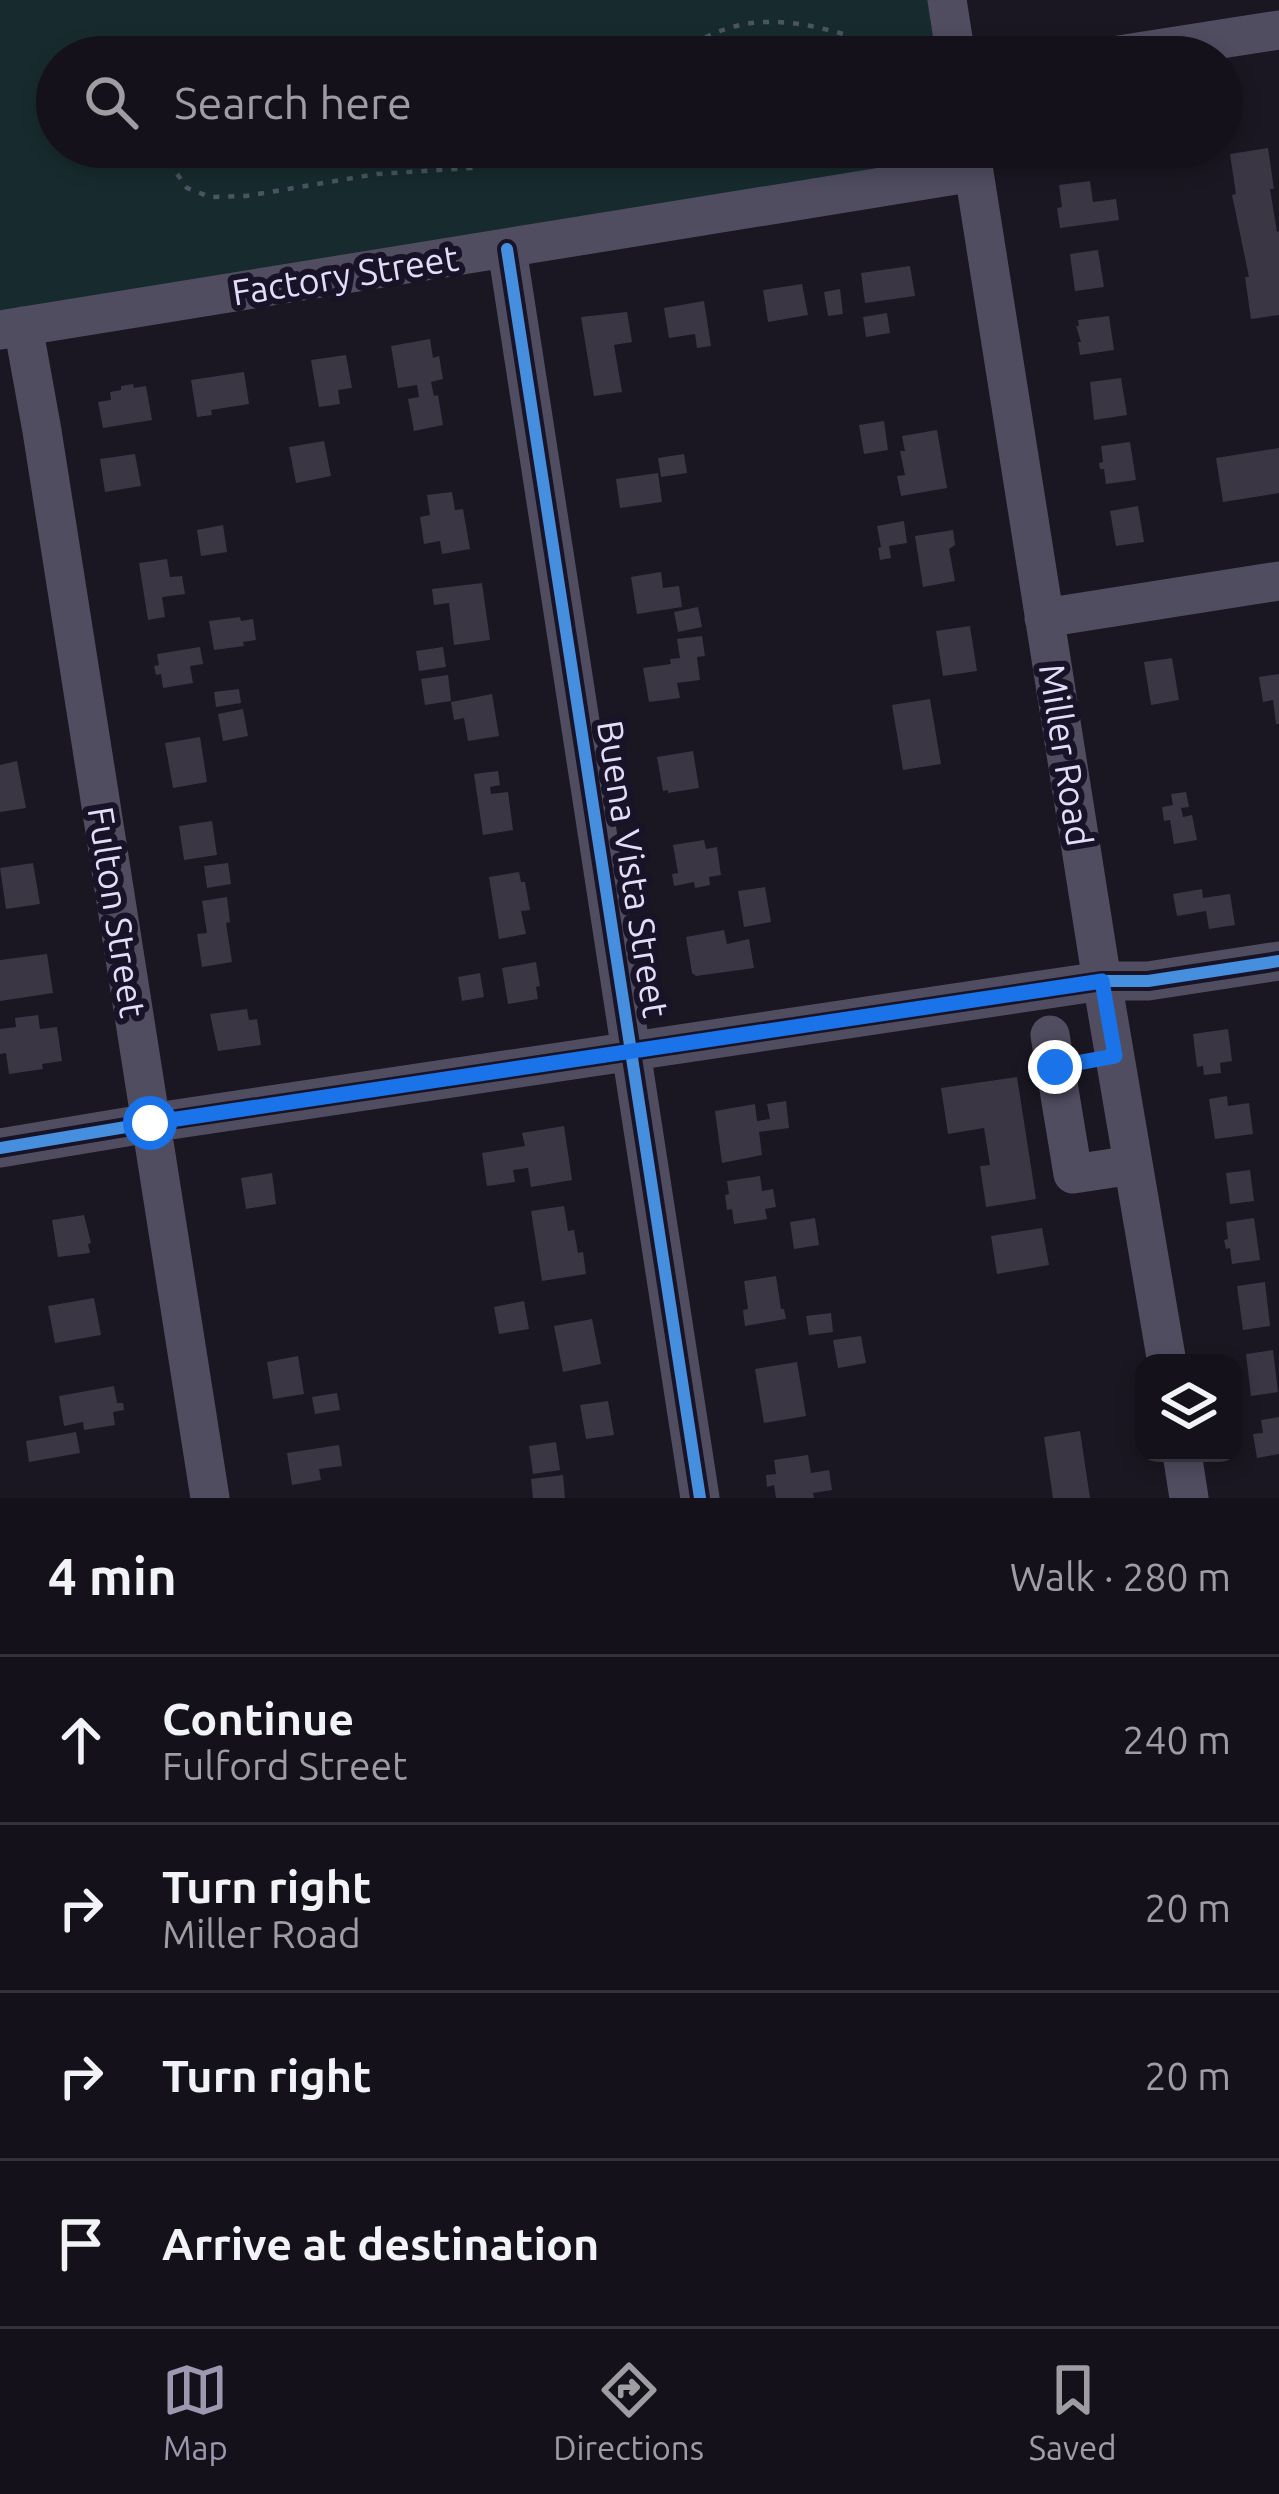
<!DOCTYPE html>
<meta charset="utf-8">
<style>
body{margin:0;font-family:Ubuntu,sans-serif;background:#1d1a23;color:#f1f3f6}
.controls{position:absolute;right:36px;bottom:36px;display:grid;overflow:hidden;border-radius:24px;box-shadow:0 6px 18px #0003}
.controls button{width:108px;height:108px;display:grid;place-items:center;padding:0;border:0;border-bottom:3px solid #333139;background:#14111a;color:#f1f3f6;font:60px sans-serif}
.stop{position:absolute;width:36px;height:36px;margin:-27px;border:9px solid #1a73e8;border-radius:50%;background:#fff}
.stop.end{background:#1a73e8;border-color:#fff;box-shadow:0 3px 12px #0008}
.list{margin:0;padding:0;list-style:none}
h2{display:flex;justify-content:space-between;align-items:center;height:156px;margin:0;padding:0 48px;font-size:51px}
h2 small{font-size:39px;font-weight:400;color:#9d9da2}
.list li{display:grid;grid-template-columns:78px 1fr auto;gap:36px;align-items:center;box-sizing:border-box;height:168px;padding:0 48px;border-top:3px solid #333139}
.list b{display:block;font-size:45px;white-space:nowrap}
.list p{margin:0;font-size:39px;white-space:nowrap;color:#9d9da2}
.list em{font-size:39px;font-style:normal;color:#9d9da2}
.icon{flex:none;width:66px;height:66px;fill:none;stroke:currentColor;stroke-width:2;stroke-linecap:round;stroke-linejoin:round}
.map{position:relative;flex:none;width:1279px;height:1498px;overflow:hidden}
.search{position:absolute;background:#14111a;box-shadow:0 6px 18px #0003;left:36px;right:36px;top:36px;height:132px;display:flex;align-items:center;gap:30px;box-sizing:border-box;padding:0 42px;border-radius:66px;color:#9d9da2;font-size:45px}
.sheet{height:828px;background:#14111a}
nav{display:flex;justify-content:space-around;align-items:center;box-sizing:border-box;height:168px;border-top:3px solid #333139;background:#14111a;font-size:33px;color:#9d9da2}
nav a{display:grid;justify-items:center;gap:6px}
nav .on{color:#9d98af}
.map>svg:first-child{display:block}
.green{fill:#172b2e}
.building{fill:#3a3643}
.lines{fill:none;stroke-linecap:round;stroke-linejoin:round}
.path{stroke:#4c5462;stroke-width:4.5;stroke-dasharray:6 9;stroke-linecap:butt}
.minor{stroke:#504d61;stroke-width:39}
.cycleway-casing{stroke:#181326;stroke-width:20}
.cycleway{stroke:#468fdf;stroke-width:12}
.route{stroke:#1a73e8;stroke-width:15}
.labels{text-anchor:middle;stroke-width:12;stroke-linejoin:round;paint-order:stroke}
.street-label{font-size:36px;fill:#e3ddfb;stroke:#181326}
</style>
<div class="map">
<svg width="1279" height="1498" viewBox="0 0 1279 1498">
<rect width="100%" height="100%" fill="#1a1722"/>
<!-- green -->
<path class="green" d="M0,0h947l9,57h-899v90h913l4,25 -974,158z"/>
<!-- building -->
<path class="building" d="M1268,148l6,41h-4l7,43 2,-1v84l-28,4 -6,-42h4l-17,-82 4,-1 -6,-40z
M1090,181l3,21 23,-3 3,21 -59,8 -3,-20 5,-1 -3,-22z
M1098,250l6,37 -29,4 -5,-37z
M910,266l5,30 -50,7 -4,-30z
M802,284l6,31 -40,7 -5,-32z
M840,289l3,25 -15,2 -4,-24z
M704,301l7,45 -14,2 -2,-14 -26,4 -5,-30z
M627,312l5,30 -18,3 8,47 -28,4 -13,-79z
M887,313l3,20 -24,4 -3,-20z
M1109,316l5,34 -34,5 -2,-13h3l-5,-16h3l-1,-6z
M430,339l3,19 6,-2 4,23 -12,3 3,14 4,-1 5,30 -29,6 -6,-32 11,-2 -2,-12 -19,3 -7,-42z
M346,355l6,33 -14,2 2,14 -21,3 -8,-47z
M244,372l5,32 -38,6 1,5 -15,2 -6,-37z
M1121,378l6,37 -33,5 -4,-38z
M133,384l1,4 12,-2 6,34 -49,8 -5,-26 13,-2 -1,-8 11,-2v-4z
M884,421l4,29 -24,4 -5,-29z
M937,430l10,58 -46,8 -4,-20 8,-1 -5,-24h5l-3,-15z
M324,441l7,35 -35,7 -7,-36z
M1130,442l6,38 -30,4 -2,-15h-4l-1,-6 4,-1 -2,-16z
M1279,448v45l-56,9 -7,-44z
M135,454l6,32 -36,6 -5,-33z
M684,454l3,19 -26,4 -3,-19z
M658,473l4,29 -42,6 -4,-29z
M452,492l3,18 8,-1 7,40 -28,5 -2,-13 -16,3 -4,-27 10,-2 -3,-20z
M1138,506l6,36 -28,4 -6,-35z
M904,521l3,22 -18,3 2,12 -11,2 -2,-12 3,-1 -4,-21z
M223,525l4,27 -26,4 -4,-26z
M953,530l2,15 -6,4 6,32 -32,6 -8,-51z
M167,559l3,18 12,-1 3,18 -23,3 3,20 -17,3 -9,-57z
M661,572l2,16 16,-2 3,21 -45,7 -6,-37z
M482,583l8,57 -36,5 -5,-42 -15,2 -2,-16z
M698,607l4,20 -24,5 -4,-20z
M240,617l1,4 12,-2 3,21 -13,2 1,4 -30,4 -5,-29z
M970,626l7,45 -34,5 -7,-45z
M702,636l3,20 -8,1 3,23 -23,3 3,15 -31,4 -6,-34 28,-4 -1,-5 10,-1 -3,-19z
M200,647l3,17 -13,2 3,17 -30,5 -2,-14 -5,1 -2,-9 5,-1 -2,-11z
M443,647l3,20 -27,4 -3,-20z
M1172,658l7,42 -28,5 -7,-43z
M1279,674v50h-3l-3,-24 -10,2 -4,-25z
M448,675l3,26 -26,4 -4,-26z
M239,689l2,14 -25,4 -2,-15z
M492,694l7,42 -31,5 -4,-23 -10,2 -3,-18z
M930,699l11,65 -38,6 -11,-65z
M243,709l5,27 -25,5 -5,-27z
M200,737l7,45 -34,6 -8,-45z
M693,751l6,37 -31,5v-3l-5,1 -6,-34z
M17,761l9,47 -26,4v-47z
M498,771l2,14 -10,2 1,7 17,-2 5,38 -30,5 -9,-61z
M1186,792l3,15 -8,1 2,9 9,-2 5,25 -23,4 -4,-24 -6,1 -2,-14 11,-2 -2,-11z
M212,821l5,34 -33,5 -5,-34z
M704,840l2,9 11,-2 4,28 -12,2 1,8 -15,3 -1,-6 -20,4 -2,-12 6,-1 -5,-28z
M33,863l7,41 -34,5 -6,-41z
M228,863l3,21 -24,4 -3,-22z
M519,872l2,10h4l5,28 -9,1 5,23 -27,5 -10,-62z
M765,887l6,35 -27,5 -6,-36z
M1202,889l1,9 27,-4 5,31 -26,4 -3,-18 -29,5 -4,-22z
M227,897l3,25 -4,1 6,39 -30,5 -5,-33 10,-1 -5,-32z
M724,930l3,14 22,-5 5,29 -58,8 -4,-3 -6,-36z
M47,954l6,39 -53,8v-41z
M536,962l4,24 -4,1 2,12 -30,5 -6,-36z
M480,973l4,24 -22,4 -4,-24z
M247,1009l2,11 8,-1 4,26 -43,6 -8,-37z
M38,1015l2,14 17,-2 5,34 -20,3 1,5 -34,5 -3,-21 -6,1v-25l16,-2 -1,-9z
M1228,1029l4,32 -12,2 1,10 -17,2 -1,-9 -6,1 -4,-33z
M1017,1077l19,122 -50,8 -6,-41 10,-1 -6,-37 -36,6 -7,-46z
M1227,1096l1,10 21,-3 4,31 -38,5 -6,-40z
M786,1101l3,27 -30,4 3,23 -40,8 -7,-52 40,-7 2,17 13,-2 -3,-15z
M564,1126l8,54 -41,7 -3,-19 -15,2 2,12 -28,4 -5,-33 43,-7 -3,-13z
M1250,1170l4,31 -24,3 -4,-31z
M272,1173l4,31 -30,5 -5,-31z
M760,1176l2,15 11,-2 3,18 -11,2 2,10 -33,5 -2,-15 -5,1 -2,-15 4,-1 -2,-13z
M564,1206l4,25 6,-1 4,23 5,-1 3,22 -44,7 -11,-70z
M84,1215l7,28 -3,1 2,9 -32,4 -6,-37z
M815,1218l4,27 -25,4 -4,-27z
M1254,1218l6,42 -28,4 -2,-16 -4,1 -2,-9 4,-1 -2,-17z
M1042,1228l7,37 -52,9 -6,-38z
M776,1276l5,33h3l2,10 -41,7 -2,-16 5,-1 -4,-28z
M1265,1282l5,44 -27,4 -6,-44z
M94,1298l7,37 -46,8 -7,-37z
M524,1301l5,28 -30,5 -5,-27z
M831,1313l2,19 -24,3 -3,-19z
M592,1319l9,45 -38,8 -9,-46z
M861,1336l5,27 -28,5 -5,-28z
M1273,1350l5,42 -27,4 -5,-42z
M298,1356l6,38 -31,5 -6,-37z
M797,1362l9,54 -42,7 -9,-54z
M114,1386l3,17h6l1,7 -11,2 2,13 -31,5 -1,-8 -19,4 -5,-30z
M337,1393l3,17 -25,4 -3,-17z
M608,1401l6,34 -28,4 -6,-34z
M1279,1417v37l-22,4 -4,-24 10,-1 -2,-13z
M1080,1431l10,67h-37l-9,-61z
M76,1432l4,21 -51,9 -3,-21z
M556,1442l4,28 -27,4 -4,-28z
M339,1445l3,21 -23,3 2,11 -29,5 -5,-32z
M808,1455l3,18 18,-3 3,20 -19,3 1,5h-38l-2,-13 -7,2 -1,-12 10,-1 -2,-14z
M563,1475l2,23h-32l-2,-19z"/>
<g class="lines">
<!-- path -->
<path class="path" d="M220,57c39,-20 64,-12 105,0
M482,57c44,-10 64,-15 108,0
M665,57c21,-7 40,-22 61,-28 41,-14 84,-5 124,7l12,21
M168,147v14l19,27 23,9 36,-1 131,-22 94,-6 83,-21
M745,147c21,6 42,7 63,0"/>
<!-- minor -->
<path class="minor" d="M947,0l9,57
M1106,57l173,-27
M970,147l132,834 65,382
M507,249l193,1249
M23,326l19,105 168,1067
M0,330l974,-158
M1044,618l235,-37
M1050,1035l23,139 60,-9
M0,1148l150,-25 952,-142h46l131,-20
M1182,1453l7,45"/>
<defs>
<path id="cycleway" d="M507,249l193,1249
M0,1148l150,-25 952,-142h46l131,-20"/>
</defs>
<!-- cycleway casing -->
<use href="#cycleway" class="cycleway-casing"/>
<!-- cycleway -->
<use href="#cycleway" class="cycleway"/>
</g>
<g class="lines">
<!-- route -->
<path class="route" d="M150,1123l952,-142 13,75 -60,11"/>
</g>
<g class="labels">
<!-- street labels -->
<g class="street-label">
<text transform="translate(345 275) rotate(-9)" y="13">Factory Street</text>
<text transform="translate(1066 755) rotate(81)" y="13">Miller Road</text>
<text transform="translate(633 869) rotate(81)" y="13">Buena Vista Street</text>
<text transform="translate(117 912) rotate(81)" y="13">Fulton Street</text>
</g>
</g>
</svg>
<div class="controls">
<button><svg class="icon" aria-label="layers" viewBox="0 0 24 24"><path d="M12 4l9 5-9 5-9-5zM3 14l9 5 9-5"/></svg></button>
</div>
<div class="stop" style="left:150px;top:1123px"></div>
<div class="stop end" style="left:1055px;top:1067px"></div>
<div class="search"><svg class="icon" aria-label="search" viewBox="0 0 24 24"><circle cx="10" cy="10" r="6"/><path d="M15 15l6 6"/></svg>Search here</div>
</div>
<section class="sheet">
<h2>4 min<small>Walk · 280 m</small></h2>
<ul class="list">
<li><svg class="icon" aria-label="ahead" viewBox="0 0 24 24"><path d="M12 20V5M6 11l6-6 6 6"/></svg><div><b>Continue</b><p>Fulford Street</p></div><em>240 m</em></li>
<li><svg class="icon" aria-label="right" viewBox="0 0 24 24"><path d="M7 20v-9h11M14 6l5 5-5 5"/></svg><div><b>Turn right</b><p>Miller Road</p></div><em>20 m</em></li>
<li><svg class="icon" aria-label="right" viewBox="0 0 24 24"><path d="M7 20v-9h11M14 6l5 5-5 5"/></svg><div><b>Turn right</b></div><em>20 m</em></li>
<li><svg class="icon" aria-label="arrive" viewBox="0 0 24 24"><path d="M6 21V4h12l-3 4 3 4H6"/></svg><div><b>Arrive at destination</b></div></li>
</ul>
</section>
<nav>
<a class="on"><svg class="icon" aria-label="map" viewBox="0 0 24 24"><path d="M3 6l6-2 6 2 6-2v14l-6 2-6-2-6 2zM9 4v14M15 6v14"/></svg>Map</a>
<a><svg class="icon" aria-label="directions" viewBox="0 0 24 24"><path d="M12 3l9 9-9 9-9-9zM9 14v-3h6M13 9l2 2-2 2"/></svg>Directions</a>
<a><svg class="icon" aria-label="saved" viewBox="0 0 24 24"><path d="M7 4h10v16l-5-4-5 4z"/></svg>Saved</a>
</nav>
